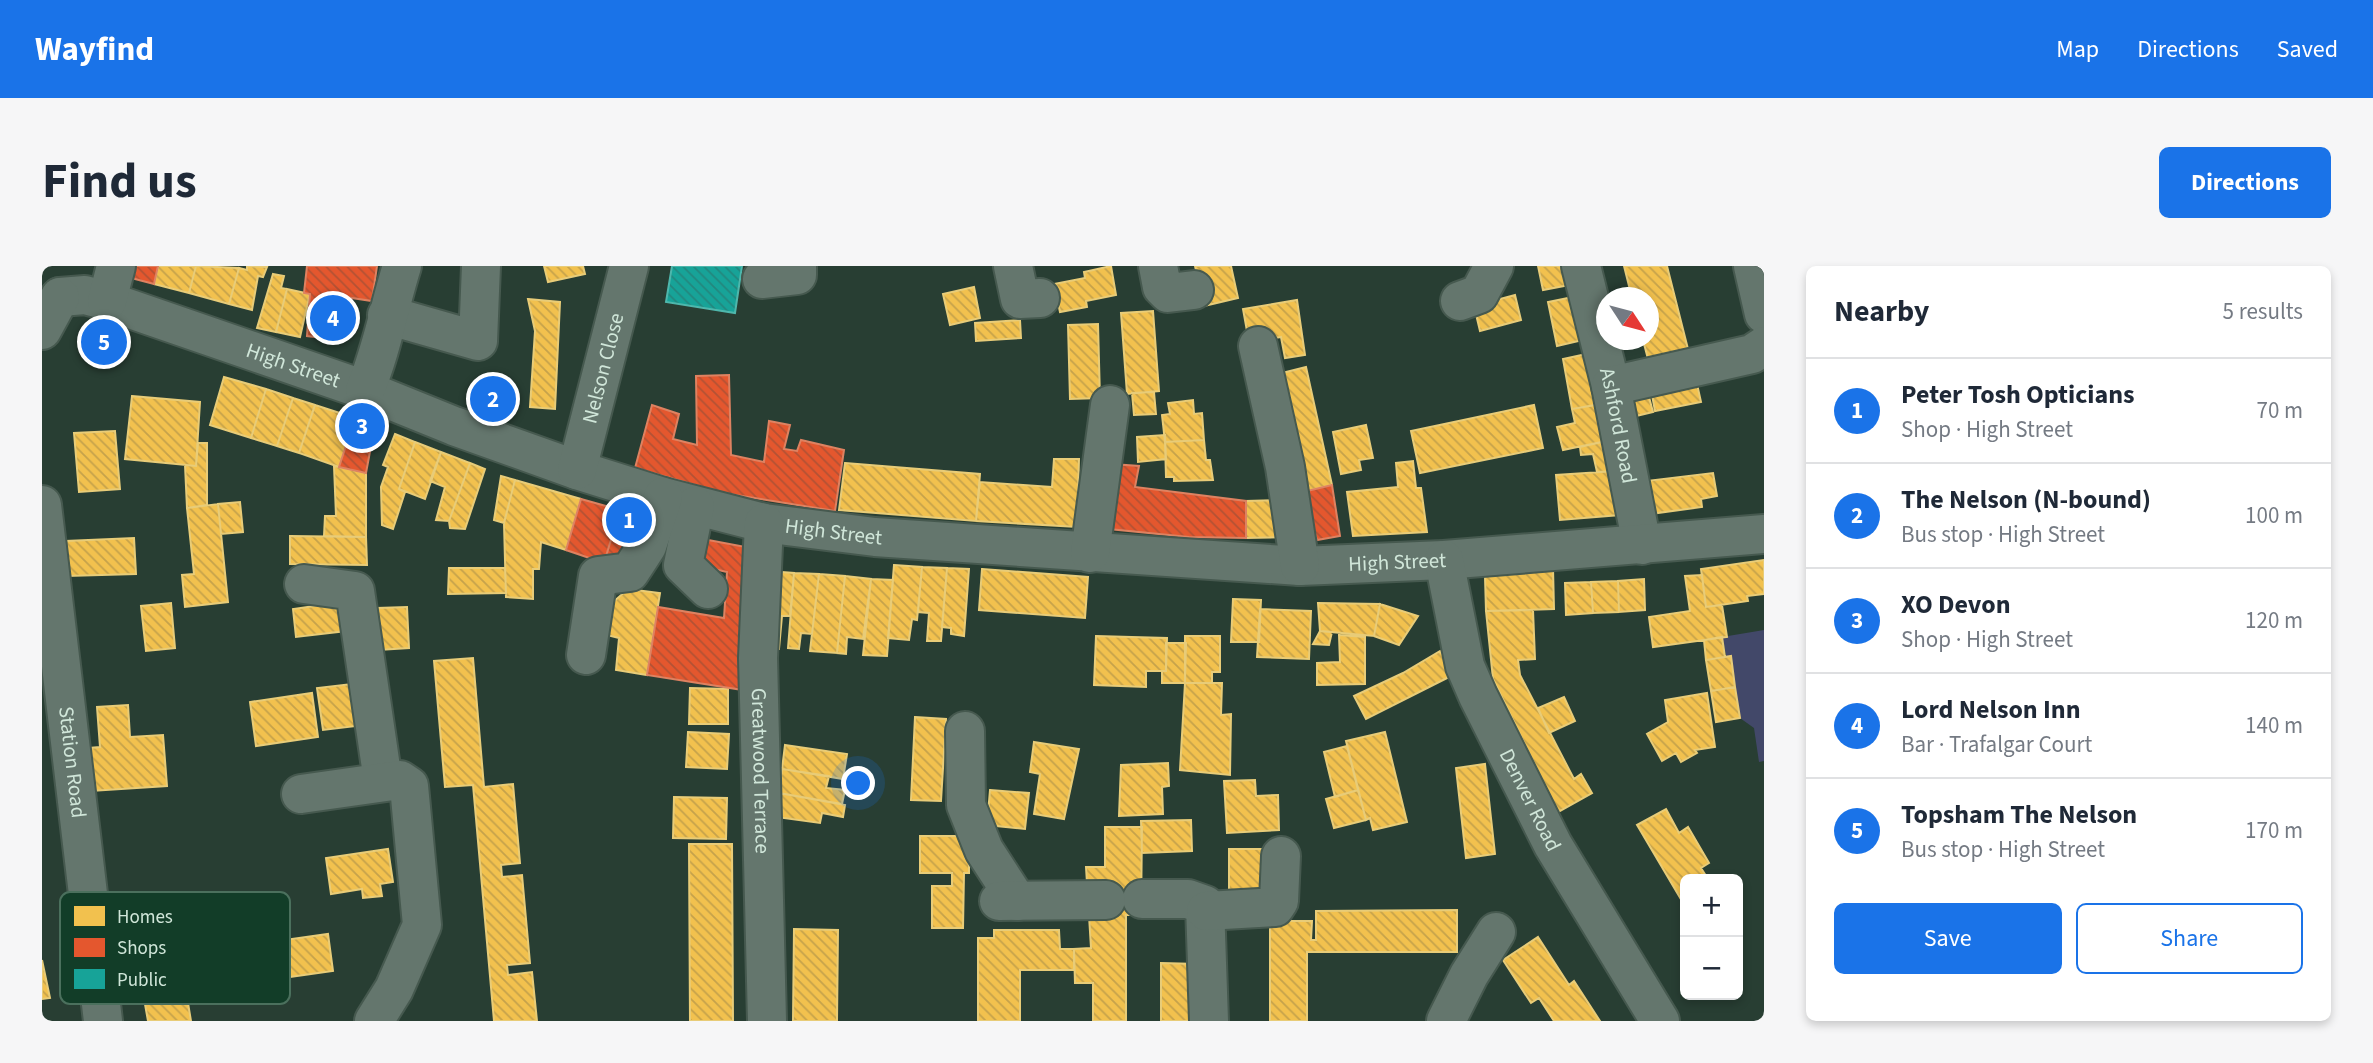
<!DOCTYPE html>
<meta charset="utf-8">
<style>
body{margin:0;font-family:"Source Sans 3",sans-serif;background:#f6f6f7;color:#1f2937}
.controls{position:absolute;right:21px;bottom:21px;display:grid;overflow:hidden;border-radius:10px;box-shadow:0 4px 10px #0003}
.controls button{width:63px;height:63px;display:grid;place-items:center;padding:0;border:0;border-bottom:2px solid #e0e1e3;background:#fff;color:#1f2937;font:35px sans-serif}
.compass{position:absolute;left:1554px;top:21px;width:63px;height:63px;border-radius:50%;background:#fff;box-shadow:0 4px 10px #0003;rotate:126deg}
.you{position:absolute;left:817px;top:518px;width:24px;height:24px;margin:-18px;border:5px solid #fff;border-radius:50%;background:#1a73e8;box-shadow:0 0 0 10px #1a73e833}
.badge{display:grid;place-items:center;width:46px;height:46px;border-radius:50%;background:#1a73e8;color:#fff;font-size:23px;font-weight:700}
.pin{position:absolute;translate:-50% -50%;border:4px solid #fff;box-shadow:0 2px 7px #0006}
.list{margin:0;padding:0;list-style:none}
h2{display:flex;justify-content:space-between;align-items:center;height:91px;margin:0;padding:0 28px;font-size:30px}
h2 small{font-size:23px;font-weight:400;color:#747a83}
.list li{display:grid;grid-template-columns:46px 1fr auto;gap:21px;align-items:center;box-sizing:border-box;height:105px;padding:0 28px;border-top:2px solid #e0e1e3}
.list b{display:block;font-size:26px;white-space:nowrap}
.list p{margin:0;font-size:23px;white-space:nowrap;color:#747a83}
.list em{font-size:23px;font-style:normal;color:#747a83}
.actions{display:flex;gap:14px;padding:21px 28px}
.actions a{flex:1;padding:16px 0;border:2px solid #1a73e8;border-radius:10px;text-align:center;font-size:24px;color:#1a73e8}
.actions .main{background:#1a73e8;color:#fff}
.map{position:relative;flex:none;width:1722px;height:755px;overflow:hidden;border-radius:10px}
header{display:flex;align-items:center;gap:42px;box-sizing:border-box;height:98px;padding:0 35px;background:#1a73e8;color:#fff}
header strong{font-size:33px}
nav{display:flex;gap:38px;margin-inline-start:auto;font-size:24px}
.intro{display:flex;align-items:center;justify-content:space-between;box-sizing:border-box;height:168px;padding:0 42px}
h1{margin:0;font-size:49px}
.button{padding:18px 32px;border-radius:10px;background:#1a73e8;color:#fff;font-size:24px;font-weight:700}
main{display:flex;gap:42px;padding:0 42px}
aside{flex:1;background:#fff;border-radius:10px;box-shadow:0 4px 10px #0003}
.map>svg:first-child{display:block}
.green{fill:#424869}
.homes{fill:url(#homes-back-hatch);stroke:#e8cc78;stroke-width:2}
.shops{fill:url(#shops-back-hatch);stroke:#de8261;stroke-width:2}
.public{fill:url(#public-back-hatch);stroke:#4eb7ac;stroke-width:2}
.lines{fill:none;stroke-linecap:round;stroke-linejoin:round}
.minor-casing{stroke:#46594f;stroke-width:42}
.minor{stroke:#64766d;stroke-width:38}
.labels{text-anchor:middle;stroke-width:7;stroke-linejoin:round;paint-order:stroke}
.street-label{font-size:21px;fill:#d0e6d9;stroke:#123d28}
.key{fill:#123d28;stroke:#4b705d;stroke-width:2}
.key-label{font-size:19px;fill:#d0e6d9}
</style>
<header>
<strong>Wayfind</strong>
<nav><a>Map</a><a>Directions</a><a>Saved</a></nav>
</header>
<div class="intro"><h1>Find us</h1><a class="button">Directions</a></div>
<main>
<div class="map">
<svg width="1722" height="755" viewBox="0 0 1722 755">
<defs>
<pattern id="homes-back-hatch" width="6" height="6" patternUnits="userSpaceOnUse" patternTransform="scale(1.75)"><rect width="6" height="6" fill="#f2c14e"/><path d="M-1 5l2 2M0 0l6 6M5-1l2 2" fill="none" stroke="#c5a24b"/></pattern>
<pattern id="shops-back-hatch" width="6" height="6" patternUnits="userSpaceOnUse" patternTransform="scale(1.75)"><rect width="6" height="6" fill="#e4572e"/><path d="M-1 5l2 2M0 0l6 6M5-1l2 2" fill="none" stroke="#b25234"/></pattern>
<pattern id="public-back-hatch" width="6" height="6" patternUnits="userSpaceOnUse" patternTransform="scale(1.75)"><rect width="6" height="6" fill="#17a398"/><path d="M-1 5l2 2M0 0l6 6M5-1l2 2" fill="none" stroke="#23877e"/></pattern>
</defs>
<rect width="100%" height="100%" fill="#283e33"/>
<!-- green -->
<path class="green" d="M1722,364v131l-5,1 -5,-34 -14,-10 -18,-81z"/>
<!-- homes -->
<path class="homes" d="M116,0h38l-7,27 -35,-9z
M154,0l43,2 -10,36 -40,-11z
M205,0l20,1 -4,10 -5,-1 -6,34 -23,-6 10,-36 8,2z
M502,0h39l2,8 -37,8z
M1069,0l5,29 -30,6 1,6 -27,5 -6,-28 31,-6 -1,-6z
M1153,0h36l7,32 -34,8z
M1496,0h33l4,18 -32,6z
M1582,0h43l21,83 -40,10 -5,-19h5v-42h-16z
M231,8l11,2 -3,12 6,1 -11,43 -19,-4z
M932,21l6,31 -30,7 -7,-31z
M245,23l23,5 -10,43 -24,-5z
M1473,29l6,25 -41,11 -6,-25z
M1536,30l9,43 -30,7 -9,-44z
M486,33l32,3 -5,107 -25,-2 5,-76z
M1255,34l8,55 -20,3 -4,-21 -32,5 -6,-33z
M1111,45l6,80 -32,3 -6,-81z
M978,54l1,18 -45,3 -1,-18z
M1056,58l2,74 -30,1 -2,-74z
M1549,87l10,51 -29,5 -9,-50z
M1264,101l26,118 -29,7 -25,-118z
M1653,109l6,27 -46,9 -5,-27z
M182,111l42,12 -15,49 -41,-13z
M1604,120l7,26 -21,5 -6,-26z
M224,123l27,9 -16,48 -26,-8z
M1112,126l2,22 -22,1 -2,-22z
M90,130l68,6 -4,64 -71,-7z
M251,132l22,7 -16,48 -22,-7z
M1151,134l1,14 8,-1 2,27 -39,2 -3,-27 8,-1 -2,-11z
M1559,138l10,36 -48,10 -6,-23 18,-4 -3,-14z
M273,139l40,13 -16,49 -40,-14z
M1492,139l9,43 -123,25 -9,-42z
M1324,159l7,33 -14,2 2,10 -20,4 -8,-42z
M73,165l5,58 -41,3 -5,-59z
M353,168l20,8 -16,47 6,3 -12,37 -11,-4 -1,-38 7,-20 -5,-2z
M1123,169l1,24 -28,3 -1,-25z
M1162,174l2,20h4l3,20 -39,1v-4h-8l-1,-35z
M1569,174l5,31 -19,1 -4,-18 -12,1 -1,-8z
M373,176l26,10 -16,47 -26,-10z
M156,177h9v62l-20,3 -2,-43 11,1z
M399,186l29,11 -21,58 -13,-1 9,-33 -15,-6z
M1012,193h25l-2,68 -101,-6 4,-39 72,5z
M1371,195l3,27h5l6,44 -74,4 -6,-44 51,-5 -2,-24z
M428,197l15,6 -20,60 -15,-1 -1,-7z
M803,197l135,11 -4,47 -137,-11z
M292,200l32,7v64l-42,-1 1,-20h11z
M1574,205l4,44 -60,5 -4,-45z
M1671,207l4,23 -16,3 1,8 -52,7 -4,-33z
M459,210l14,4 -11,43 -10,-3z
M473,214l66,19 -15,51 -25,-8 -2,27h-6v30l-27,-2 -2,-74z
M1243,234l4,37 -43,1v-37z
M198,236l3,30 -22,2 -3,-30z
M176,238l10,98 -43,5 -3,-32 12,-1 -7,-66z
M248,270l76,1 1,28 -77,-1z
M92,272l2,36 -69,2 -1,-35z
M1722,294v34l-17,2 1,5 -42,6 -5,-38z
M852,299l28,2 -5,53 -5,-1 -3,21 -21,-2z
M880,301l25,1 -6,73h-14l2,-28 -11,-1z
M407,302h56l1,25 -58,1z
M905,302l22,1 -5,67 -13,-2v-6l-9,-1z
M1511,302l1,41 -68,2 -1,-34 11,-7z
M940,303l106,8 -3,41 -106,-8z
M726,305l26,2 -4,43h-8l-3,33h-14z
M752,307l25,1 -7,60 -11,-1 -2,16 -11,-1z
M777,308l26,2 -8,77 -27,-2z
M1660,309l4,32 16,-2 5,32 -74,10 -4,-30 41,-6 -5,-35z
M803,310l26,3 -8,60 -16,-2 -1,17 -9,-1z
M829,313l22,1 -6,76 -24,-1z
M1602,313l1,31 -26,2 -1,-31z
M1576,315l1,31 -26,1 -2,-31z
M1549,316l2,31 -27,2 -1,-32z
M586,323l32,4 -13,82 -31,-5 3,-32 -12,-3 5,-32z
M1191,333l28,1 -2,42h-28z
M301,336l3,29 -50,6 -3,-28z
M129,337l4,45 -29,3 -5,-45z
M1276,337l62,1 -6,32 -54,-5z
M1338,338l38,12 -19,29 -25,-9z
M365,341l2,41 -30,2 -2,-42z
M1218,343l51,2 -2,48 -52,-2z
M1491,344l2,49 -17,1 2,15 54,104 7,-5 11,19 -34,19 -65,-133 -7,-68z
M1278,365l12,1 -3,13 -16,-1z
M1297,369l26,2v47l-48,1v-22l23,-1z
M1054,370l71,2 -1,33h-20v16l-52,-2z
M1143,370h35v36h-8v11h-27z
M1680,371l3,20 -19,3 -2,-20z
M1124,377h20l-1,40h-23v-12h4z
M1398,385l15,23 -89,45 -12,-23 49,-23z
M1689,390l4,31 -24,4 -5,-31z
M431,392l11,129 29,-3 7,79 -19,2 1,12 20,-2 8,88 -23,2 1,10 24,-3 5,49h-43l-21,-236 -28,2 -11,-126z
M318,417l5,42 -42,5 -6,-42z
M1143,417h37l-1,32 10,-1 -1,61 -50,-5z
M1693,421l5,31 -24,4 -5,-31z
M648,422l38,1v35h-39z
M270,427l6,44 -62,9 -6,-44z
M1665,427l8,54 -20,3 2,3 -16,9 -5,-9 -14,8 -15,-27 21,-12 -3,-22z
M1522,431l11,24 -26,12 -11,-25z
M86,439l2,32 33,-2 4,51 -76,5 -2,-43 11,-1 -3,-40z
M873,451l31,2 -5,82 -30,-1z
M646,466l41,2 -2,35 -41,-2z
M1343,466l22,90 -34,8 -3,-12 -4,2 -20,-79z
M992,476l45,7 -15,70 -30,-5 6,-40 -10,-2z
M743,479l62,9 -4,25 -61,-10z
M1305,480l11,44 -23,7 -11,-45z
M1126,497l1,23 -7,1 1,27 -44,2 2,-51z
M1443,498l10,90 -29,4 -10,-90z
M740,503l47,7 -3,12 19,2 -3,14 -63,-11z
M1213,514l1,16 22,-1 1,35 -52,3 -3,-52z
M948,524l39,3 -4,36 -38,-4z
M1316,524l8,30 -32,8 -8,-29z
M737,527l66,12 -2,12 -21,-4 -2,10 -44,-6z
M632,531l53,1 -1,41 -53,-1z
M1624,543l13,24 9,-6 21,36 -8,5 7,11h-23v27l-48,-81z
M1149,554l1,31 -50,2 -1,-32z
M1063,561h37l-1,88h-15v106h-33v-38h-18l-1,-34 17,-1 -5,-81h19z
M878,570h45v22h4v15h-5l-1,55h-31v-42h20v-13h-32z
M647,578h43l1,177h-43z
M346,583l5,33 -13,2 2,12 -19,2 -1,-9 -31,5 -5,-36z
M1187,583h34v54l-34,1z
M1415,644v42h-150v69h-37v-100h42l-1,19h5v-29z
M752,663l44,1 -1,91h-44z
M952,664h65l1,19h14v21h-54v51h-42v-83h16z
M286,668l5,37 -65,9 -5,-37z
M1496,671l31,48 5,-4 26,40h-46l-15,-23 -8,5 -28,-43z
M0,694l8,38 -8,1z
M1119,697l37,1v57h-37z
M143,719l6,36h-43l-5,-28z"/>
<!-- shops -->
<path class="shops" d="M90,0h26l-4,18 -23,-6z
M265,0h70l-5,35 -27,-4 -5,43 -33,-4 3,-42 -6,-1z
M687,109l2,80 33,7 5,-41 21,4 -6,24 13,2 4,-11 43,10 -9,61 -112,-18 -88,-25 17,-63 27,9 -6,25 24,6 -1,-69z
M313,152l20,7 -9,48 -27,-6z
M1070,198l27,2 -4,21 111,14v37l-57,-1 -80,-8z
M1290,219l8,51 -23,4 -14,-48z
M539,233l39,11 -16,53 -38,-13z
M578,244l24,7 -22,53 -18,-7z
M661,273l48,9 -2,143 -102,-16 11,-68 66,11 3,-46 -30,-7z"/>
<!-- public -->
<path class="public" d="M630,0h70l-7,47 -69,-11z"/>
<g class="lines">
<defs>
<g id="minor">
<path d="M971,0l7,33 20,-1"/>
<path d="M1116,0l4,21 6,6 26,-3"/>
<path id="s1" d="M1539,0l30,120 31,159"/>
<path d="M1711,0l11,48"/>
<path d="M720,13l35,-4v-9"/>
<path id="s2" d="M18,31l25,-2 22,6 258,89 89,36 123,44 86,27 101,26 111,14 425,29 144,-6 320,-26"/>
<path d="M65,35l9,-35"/>
<path d="M1418,35l19,-7 15,-28"/>
<path d="M345,49l91,26 3,-75"/>
<path d="M0,64l18,-33"/>
<path d="M1216,80l27,121 15,99"/>
<path d="M1569,120l141,-32 12,-8"/>
<path d="M323,124c17,-40 24,-83 37,-124"/>
<path id="s3" d="M535,204l52,-204"/>
<path id="s4" d="M0,239l61,516"/>
<path d="M653,240l-12,59 25,24"/>
<path id="s5" d="M722,257l-6,135 9,363"/>
<path d="M1048,287l20,-148"/>
<path id="s6" d="M1402,294l21,106 13,30 75,149 107,176"/>
<path d="M262,318l51,7 28,190"/>
<path d="M544,389l12,-79 32,-4 17,-26 16,-49"/>
<path d="M923,465l1,74 18,45 33,51"/>
<path d="M259,528l99,-14 9,6 13,139 -28,64 -20,32"/>
<path d="M1100,633h46l17,6 4,116"/>
<path d="M957,635l107,-1"/>
<path d="M1164,645l69,-4 4,-6 2,-45"/>
<path d="M1404,755l23,-46 27,-43"/>
</g>
</defs>
<!-- minor casing -->
<use href="#minor" class="minor-casing"/>
<!-- minor -->
<use href="#minor" class="minor"/>
</g>
<g class="labels">
<!-- street labels -->
<g class="street-label">
<text dy="7" stroke="none"><textPath href="#s2" startOffset="245">High Street</textPath></text>
<text dy="7" stroke="none"><textPath href="#s3" startOffset="105">Nelson Close</textPath></text>
<text dy="7" stroke="none"><textPath href="#s1" startOffset="164">Ashford Road</textPath></text>
<text dy="7" stroke="none"><textPath href="#s2" startOffset="812">High Street</textPath></text>
<text dy="7" stroke="none"><textPath href="#s2" startOffset="1377">High Street</textPath></text>
<text dy="7" stroke="none"><textPath href="#s4" startOffset="259">Station Road</textPath></text>
<text dy="7" stroke="none"><textPath href="#s5" startOffset="248">Greatwood Terrace</textPath></text>
<text dy="7" stroke="none"><textPath href="#s6" startOffset="257">Denver Road</textPath></text>
</g>
</g>
<!-- legend -->
<rect x="18" y="626" width="230" height="112" rx="10" class="key"/>
<rect x="32" y="640" width="31" height="20" fill="#f2c14e"/>
<rect x="32" y="672" width="31" height="19" fill="#e4572e"/>
<rect x="32" y="703" width="31" height="20" fill="#17a398"/>
<g class="key-label">
<text x="75" y="657">Homes</text>
<text x="75" y="688">Shops</text>
<text x="75" y="720">Public</text>
</g>
</svg>
<div class="controls">
<button>+</button>
<button>−</button>
</div>
<svg class="compass" viewBox="-18 -18 36 36"><path d="M0-13l5 13h-10z" fill="#e53935"/><path d="M0 13l5-13h-10z" fill="#747a83"/></svg>
<div class="you"></div>
<div class="pin badge" style="left:587px;top:254px">1</div>
<div class="pin badge" style="left:451px;top:133px">2</div>
<div class="pin badge" style="left:320px;top:160px">3</div>
<div class="pin badge" style="left:291px;top:52px">4</div>
<div class="pin badge" style="left:62px;top:76px">5</div>
</div>
<aside>
<h2>Nearby<small>5 results</small></h2>
<ul class="list">
<li><span class="badge">1</span><div><b>Peter Tosh Opticians</b><p>Shop · High Street</p></div><em>70 m</em></li>
<li><span class="badge">2</span><div><b>The Nelson (N-bound)</b><p>Bus stop · High Street</p></div><em>100 m</em></li>
<li><span class="badge">3</span><div><b>XO Devon</b><p>Shop · High Street</p></div><em>120 m</em></li>
<li><span class="badge">4</span><div><b>Lord Nelson Inn</b><p>Bar · Trafalgar Court</p></div><em>140 m</em></li>
<li><span class="badge">5</span><div><b>Topsham The Nelson</b><p>Bus stop · High Street</p></div><em>170 m</em></li>
</ul>
<div class="actions"><a class="main">Save</a><a>Share</a></div>
</aside>
</main>
